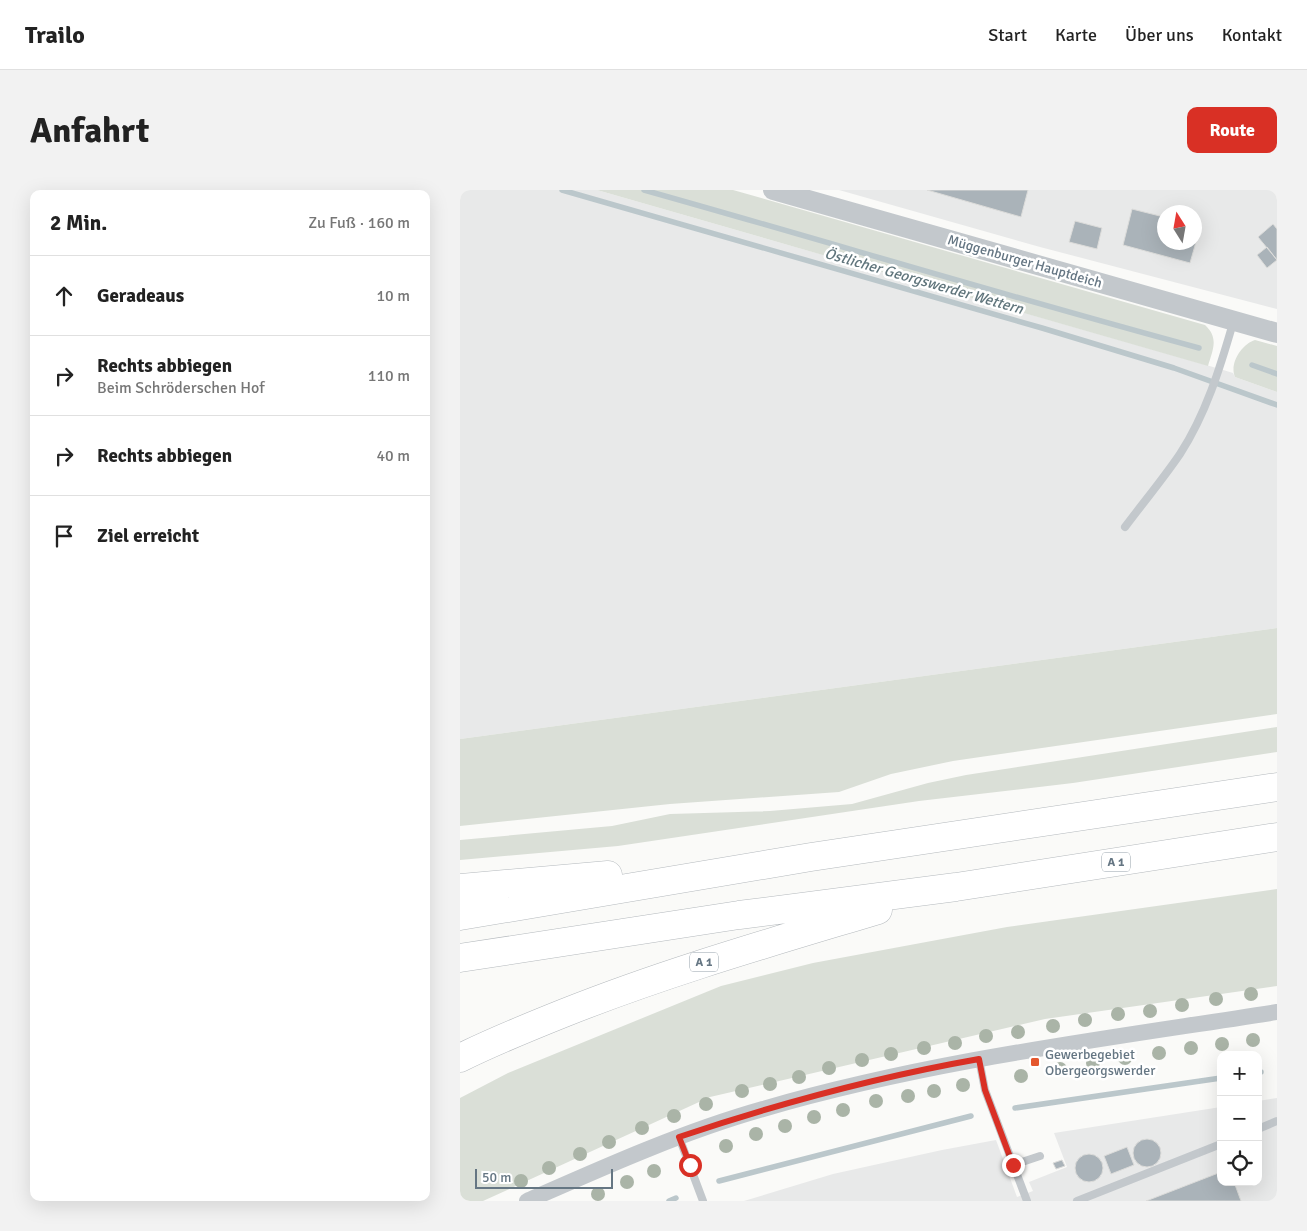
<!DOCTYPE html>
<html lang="de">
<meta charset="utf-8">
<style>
body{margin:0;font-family:Signika,sans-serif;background:#f2f2f2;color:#222}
.controls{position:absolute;right:15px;bottom:15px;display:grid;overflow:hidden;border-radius:10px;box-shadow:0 5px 20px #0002}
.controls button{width:45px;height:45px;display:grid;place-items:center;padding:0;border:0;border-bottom:1px solid #e0e0e0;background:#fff;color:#222;font:25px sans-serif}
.compass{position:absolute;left:697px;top:15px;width:45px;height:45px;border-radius:50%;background:#fff;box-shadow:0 5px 20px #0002;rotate:349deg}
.scale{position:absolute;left:15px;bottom:12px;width:138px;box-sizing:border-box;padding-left:5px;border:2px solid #657683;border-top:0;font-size:14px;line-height:18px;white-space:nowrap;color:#657683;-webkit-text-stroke:4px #fff;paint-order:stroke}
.stop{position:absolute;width:15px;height:15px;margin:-11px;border:4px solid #d93025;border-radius:50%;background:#fff}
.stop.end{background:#d93025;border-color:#fff;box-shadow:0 1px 5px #0008}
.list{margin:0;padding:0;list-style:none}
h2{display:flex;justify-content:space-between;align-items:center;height:65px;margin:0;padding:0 20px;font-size:21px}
h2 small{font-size:16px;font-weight:400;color:#767676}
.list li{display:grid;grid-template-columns:32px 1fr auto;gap:15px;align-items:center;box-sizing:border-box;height:80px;padding:0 20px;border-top:1px solid #e0e0e0}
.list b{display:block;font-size:19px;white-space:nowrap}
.list p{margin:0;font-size:16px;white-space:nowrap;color:#767676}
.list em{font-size:16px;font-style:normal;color:#767676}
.icon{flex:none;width:28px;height:28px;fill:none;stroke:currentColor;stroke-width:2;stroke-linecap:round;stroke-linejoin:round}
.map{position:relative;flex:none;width:817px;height:1011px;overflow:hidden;border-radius:10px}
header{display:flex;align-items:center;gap:30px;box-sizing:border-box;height:70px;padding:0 25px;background:#fff;border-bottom:1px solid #e0e0e0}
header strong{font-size:24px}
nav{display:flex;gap:28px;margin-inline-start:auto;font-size:18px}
.intro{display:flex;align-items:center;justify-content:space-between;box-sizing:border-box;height:120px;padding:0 30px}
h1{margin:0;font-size:35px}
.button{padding:12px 22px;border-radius:10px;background:#d93025;color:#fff;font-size:18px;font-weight:700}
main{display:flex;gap:30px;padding:0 30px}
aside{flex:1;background:#fff;border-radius:10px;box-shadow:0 5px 20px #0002}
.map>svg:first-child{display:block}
.built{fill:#e8e9e9;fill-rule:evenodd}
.green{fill:#dadfd7}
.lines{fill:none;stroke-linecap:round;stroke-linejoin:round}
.stream{stroke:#bbc7cb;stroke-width:5.5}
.building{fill:#aab3b9;stroke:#dcdcda}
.motorway-casing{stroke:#b4b9bd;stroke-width:29}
.service{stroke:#c3c8cc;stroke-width:8}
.minor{stroke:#c3c8cc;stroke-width:16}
.tertiary{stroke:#c3c8cc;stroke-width:20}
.motorway{stroke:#fff;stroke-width:28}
.tree{fill:#aab4a7}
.route{stroke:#d93025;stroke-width:6}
.poi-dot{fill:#e4572e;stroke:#fff;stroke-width:2}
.labels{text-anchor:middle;stroke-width:5;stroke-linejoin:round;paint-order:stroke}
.shield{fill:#fff;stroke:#939fa8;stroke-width:1}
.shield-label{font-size:12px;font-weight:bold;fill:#657683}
.street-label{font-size:14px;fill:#657683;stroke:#fff}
.poi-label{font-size:14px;fill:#657683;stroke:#fff;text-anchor:start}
.water-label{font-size:15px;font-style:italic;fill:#60757c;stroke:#fff}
</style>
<header>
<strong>Trailo</strong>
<nav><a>Start</a><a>Karte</a><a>Über uns</a><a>Kontakt</a></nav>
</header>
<div class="intro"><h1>Anfahrt</h1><a class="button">Route</a></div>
<main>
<aside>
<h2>2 Min.<small>Zu Fuß · 160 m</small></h2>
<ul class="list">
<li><svg class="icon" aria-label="ahead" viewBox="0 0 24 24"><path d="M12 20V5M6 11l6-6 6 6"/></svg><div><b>Geradeaus</b></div><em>10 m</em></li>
<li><svg class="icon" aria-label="right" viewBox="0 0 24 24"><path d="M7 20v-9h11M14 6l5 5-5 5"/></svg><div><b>Rechts abbiegen</b><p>Beim Schröderschen Hof</p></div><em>110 m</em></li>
<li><svg class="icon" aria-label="right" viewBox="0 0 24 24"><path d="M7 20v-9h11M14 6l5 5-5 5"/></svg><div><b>Rechts abbiegen</b></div><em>40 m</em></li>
<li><svg class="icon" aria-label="arrive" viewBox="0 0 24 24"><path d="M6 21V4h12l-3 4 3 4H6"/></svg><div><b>Ziel erreicht</b></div></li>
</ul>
</aside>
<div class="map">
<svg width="817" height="1011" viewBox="0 0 817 1011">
<rect width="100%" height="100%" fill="#fafaf8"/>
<!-- built -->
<path class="built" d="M0,0h137l623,179 13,4 2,4 42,15v236l-817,111z
M379,0h438v119l-237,-62zM704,22h30v30h-30z
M817,908v103h-533l89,-27 109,-24 54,-10 21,57 16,-6 -4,-9 38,-15 -13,-34 167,-26v75h37v-81z"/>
<!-- green -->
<path class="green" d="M137,0h136l472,135c14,13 8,24 3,41z
M795,150l22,6v46l-42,-15c-6,-14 7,-33 20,-37z
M817,438v86l-324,47 -62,13 -52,18 -169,12 -210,22v-87z
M817,537v25l-204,31 -154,18 -301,45 -158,14v-20l152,-14 58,-12 100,-3 82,-7 76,-21 38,-8z
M817,699v97l-232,33 -335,78 -227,104h-23v-103l48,-25 213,-87 92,-23 194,-36z"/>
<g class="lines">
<!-- stream -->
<path class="stream" d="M102,0l480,138 132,40 103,37
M184,0c185,52 369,108 555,158
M792,175l25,9
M798,882h3
M555,918l206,-30
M259,991l252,-65
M209,1011l7,-3"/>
</g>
<!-- building -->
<path class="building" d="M467,0h101l-7,27z
M672,19l32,8v25h30v-8l4,1 -8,28 -67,-18z
M615,31l27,7 -5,21 -28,-7z
M813,34l4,5v31l-19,-23z
M807,57l10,13 -10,8 -10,-13z
M673 963a14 14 0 1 1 28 0a14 14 0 1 1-28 0Z
M667,957l7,18 -23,9 -7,-18z
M615 978a14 14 0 1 1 28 0a14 14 0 1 1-28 0Z
M602,970l3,6 -9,3 -3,-6z
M761,982v10h13l7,19h-95z"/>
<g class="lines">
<defs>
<path id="motorway" d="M0,698l148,-13
M0,726l351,-59 466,-70
M0,768l279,-43 217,-28 321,-50
M0,868c34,-17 69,-31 104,-45 103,-41 208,-71 314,-103"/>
</defs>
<!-- motorway casing -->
<use href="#motorway" class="motorway-casing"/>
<!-- service -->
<path class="service" d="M665,337c18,-24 38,-48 55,-73 26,-40 40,-86 53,-131
M519,869l6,31 42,111
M798,939l19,-8
M219,947l24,64
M553,975l27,-9
M617,1011l144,-57"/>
<!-- minor -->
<path class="minor" d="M67,1011c77,-34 155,-69 236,-92 168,-49 342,-70 514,-97"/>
<!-- tertiary -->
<path class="tertiary" d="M313,0l504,143"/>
<!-- motorway -->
<use href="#motorway" class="motorway"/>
</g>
<!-- trees -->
<g class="tree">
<circle cx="791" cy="804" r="7"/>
<circle cx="756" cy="809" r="7"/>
<circle cx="722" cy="815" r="7"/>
<circle cx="690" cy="821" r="7"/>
<circle cx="658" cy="824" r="7"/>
<circle cx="625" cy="830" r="7"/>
<circle cx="593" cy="836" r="7"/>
<circle cx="558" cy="842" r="7"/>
<circle cx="526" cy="846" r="7"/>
<circle cx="793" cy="850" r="7"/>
<circle cx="495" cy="853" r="7"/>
<circle cx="762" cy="854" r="7"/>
<circle cx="464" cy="858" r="7"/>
<circle cx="731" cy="858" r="7"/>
<circle cx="699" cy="863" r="7"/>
<circle cx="431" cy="864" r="7"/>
<circle cx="665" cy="868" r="7"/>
<circle cx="402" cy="870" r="7"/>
<circle cx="633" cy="873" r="7"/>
<circle cx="369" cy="878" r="7"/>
<circle cx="600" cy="879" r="7"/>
<circle cx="561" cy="886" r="7"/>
<circle cx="339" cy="887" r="7"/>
<circle cx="310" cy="894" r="7"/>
<circle cx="503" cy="895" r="7"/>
<circle cx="282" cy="901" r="7"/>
<circle cx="474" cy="901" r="7"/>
<circle cx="448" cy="906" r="7"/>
<circle cx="416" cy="911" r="7"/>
<circle cx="246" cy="914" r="7"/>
<circle cx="383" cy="920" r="7"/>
<circle cx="214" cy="926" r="7"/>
<circle cx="354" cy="927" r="7"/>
<circle cx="325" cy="936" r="7"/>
<circle cx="182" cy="938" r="7"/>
<circle cx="296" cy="944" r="7"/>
<circle cx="149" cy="952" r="7"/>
<circle cx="266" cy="956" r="7"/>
<circle cx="120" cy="964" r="7"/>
<circle cx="89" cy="978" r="7"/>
<circle cx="194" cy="981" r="7"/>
<circle cx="61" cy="991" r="7"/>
<circle cx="167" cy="992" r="7"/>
<circle cx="138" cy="1004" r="7"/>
</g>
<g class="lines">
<!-- route -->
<path class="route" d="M230,975l-11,-28c98,-33 198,-60 300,-78l6,31 28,75"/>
</g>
<!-- markers -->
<rect class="poi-dot" x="570" y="867" width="10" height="10" rx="2.5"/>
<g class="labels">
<!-- shield labels -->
<g class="shield">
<rect x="642" y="662.5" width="28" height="19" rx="4"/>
<rect x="230" y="762.5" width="28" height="19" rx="4"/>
</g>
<g class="shield-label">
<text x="656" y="676">A 1</text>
<text x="244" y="776">A 1</text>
</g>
<!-- street labels -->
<g class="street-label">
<text transform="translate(565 71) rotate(16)" y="5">Müggenburger Hauptdeich</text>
</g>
<!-- poi labels -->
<g class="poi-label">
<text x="585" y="869">Gewerbegebiet<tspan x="585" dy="16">Obergeorgswerder</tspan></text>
</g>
<!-- water labels -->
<g class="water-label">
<text transform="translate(464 91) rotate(16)" y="5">Östlicher Georgswerder Wettern</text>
</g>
</g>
</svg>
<div class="controls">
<button>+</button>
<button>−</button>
<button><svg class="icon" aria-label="locate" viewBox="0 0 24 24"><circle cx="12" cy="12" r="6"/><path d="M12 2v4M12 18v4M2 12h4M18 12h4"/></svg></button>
</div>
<svg class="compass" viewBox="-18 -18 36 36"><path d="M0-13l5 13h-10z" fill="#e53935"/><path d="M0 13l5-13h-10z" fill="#767676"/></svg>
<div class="scale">50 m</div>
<div class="stop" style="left:230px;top:975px"></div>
<div class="stop end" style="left:553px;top:975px"></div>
</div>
</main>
